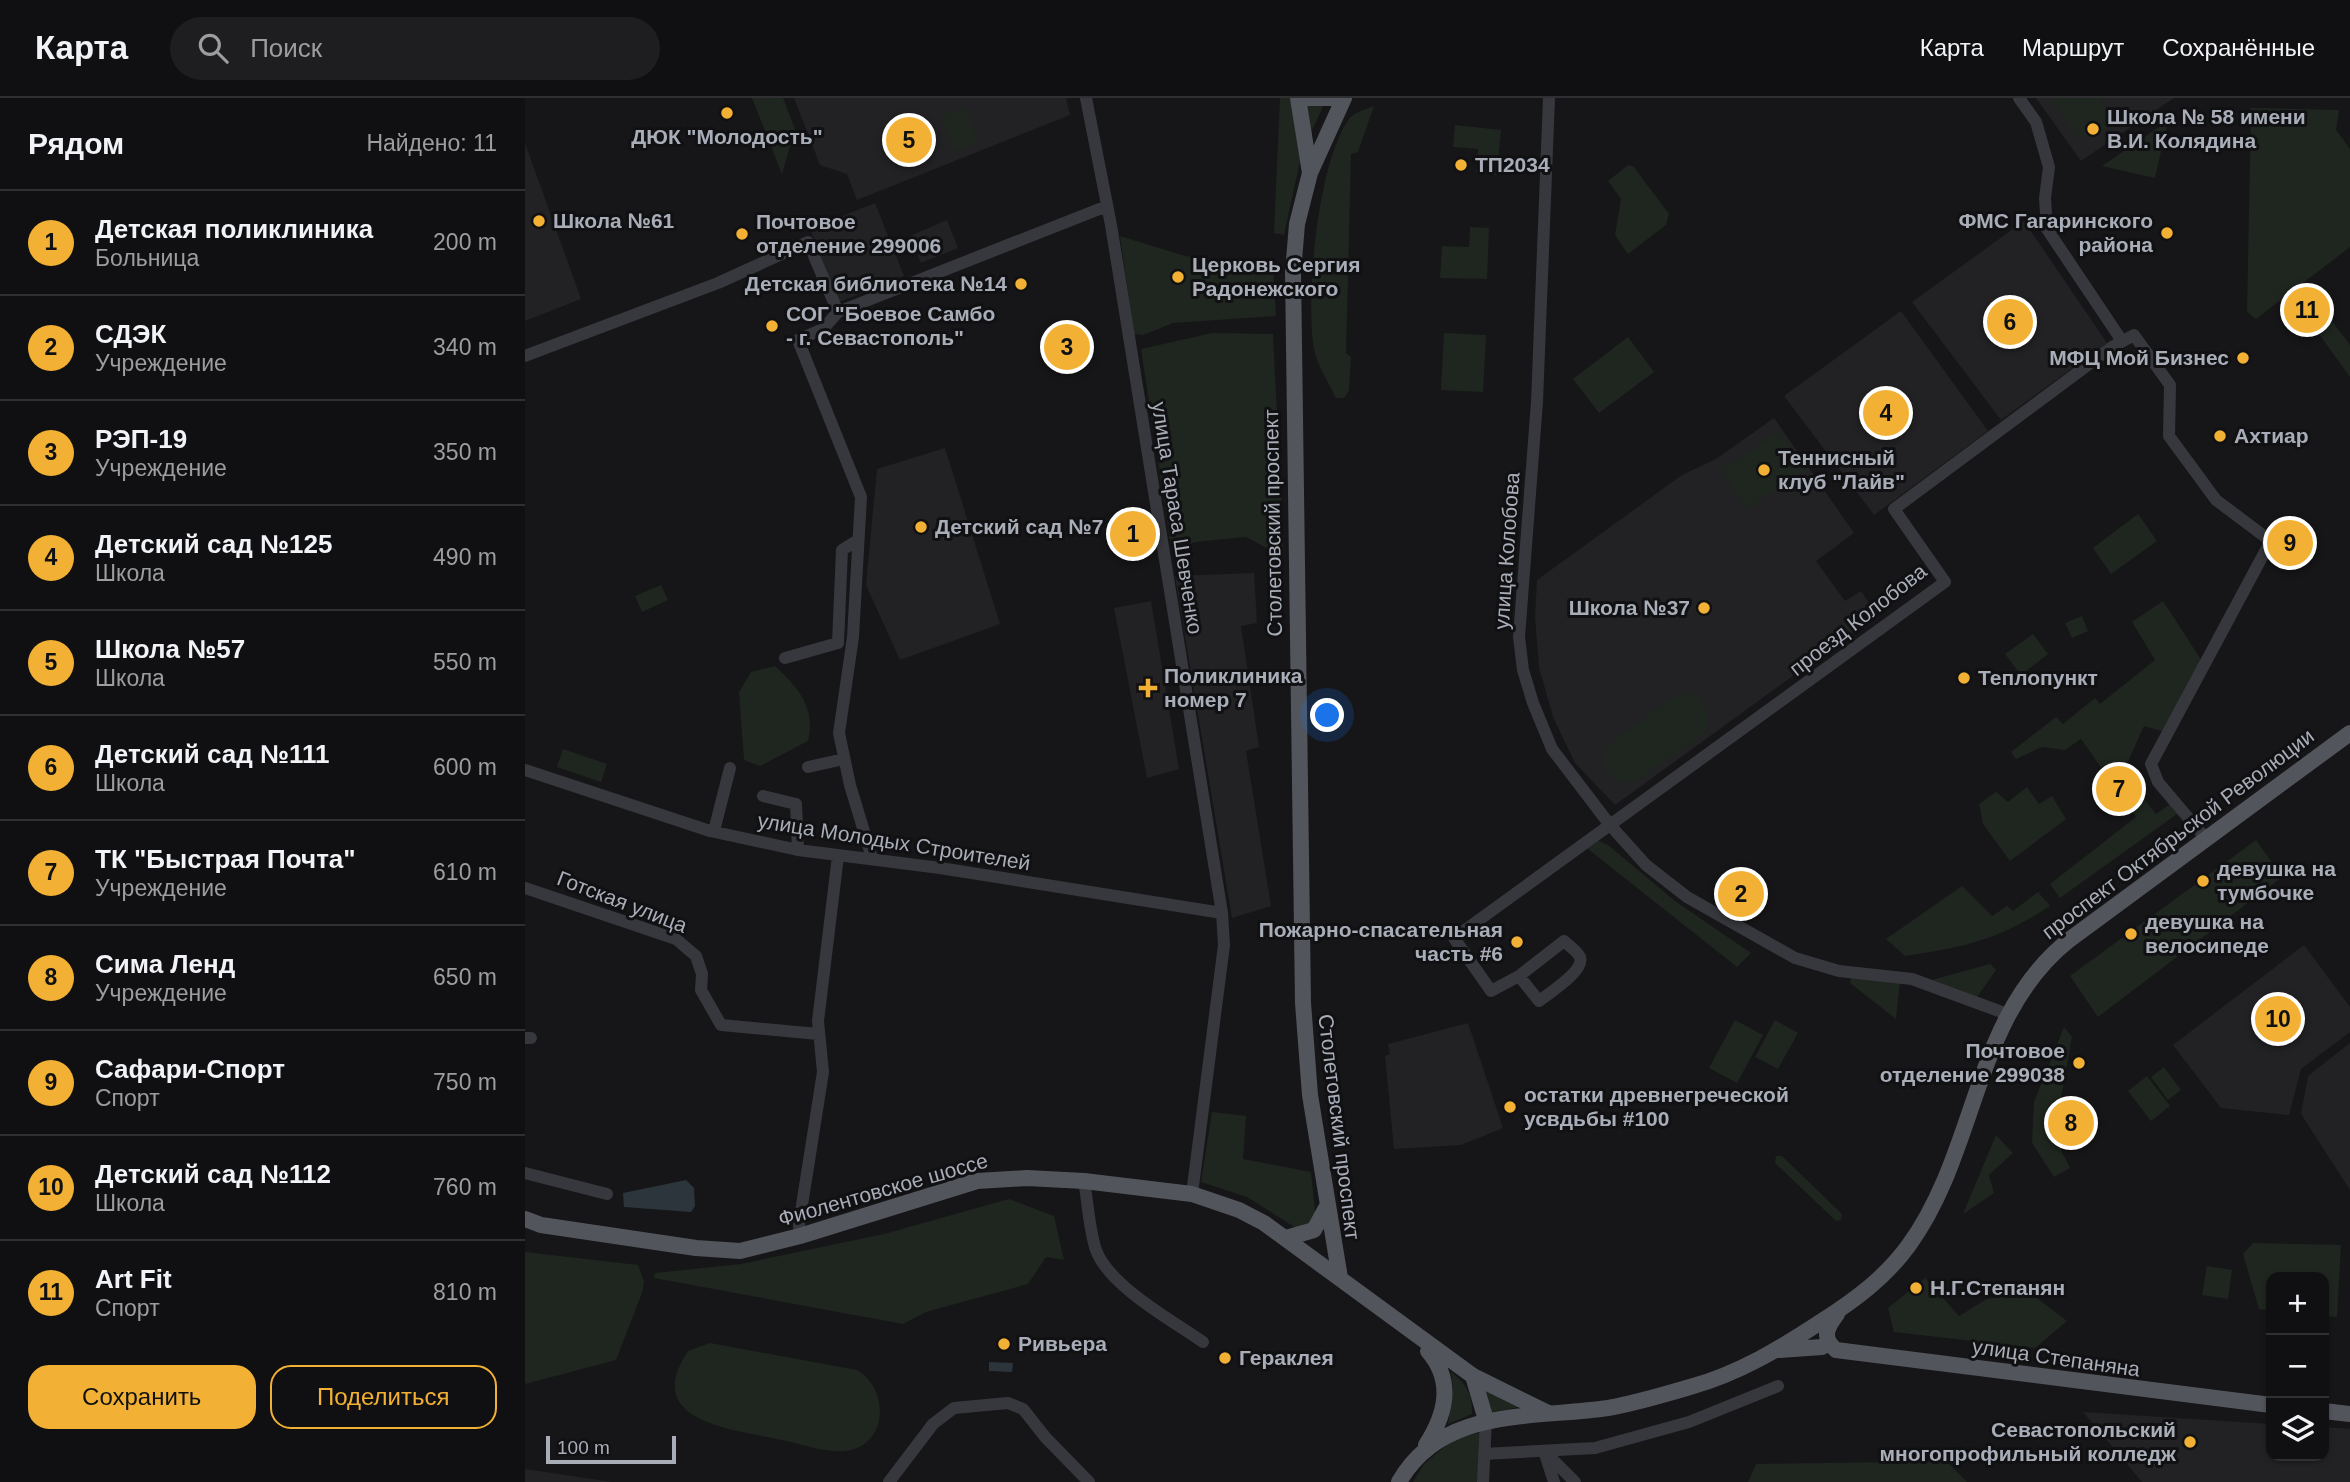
<!DOCTYPE html>
<html lang="ru">
<meta charset="utf-8">
<style>
body{margin:0;font-family:Arial,sans-serif;background:#1e1e20;color:#f1f3f6}
.controls{position:absolute;right:21px;bottom:21px;display:grid;overflow:hidden;border-radius:14px;box-shadow:0 2px 5px #0004}
.controls button{width:63px;height:63px;display:grid;place-items:center;padding:0;border:0;border-bottom:2px solid #303032;background:#101012;color:#f1f3f6;font:35px sans-serif}
.scale{position:absolute;left:21px;bottom:18px;width:130px;box-sizing:border-box;padding-left:7px;border:4px solid #a8adb8;border-top:0;font-size:19px;line-height:24px;white-space:nowrap;color:#a8adb8;-webkit-text-stroke:5px #111113;paint-order:stroke}
.you{position:absolute;left:803px;top:618px;width:24px;height:24px;margin:-18px;border:5px solid #fff;border-radius:50%;background:#1a73e8;box-shadow:0 0 0 10px #1a73e833}
.badge{display:grid;place-items:center;width:46px;height:46px;border-radius:50%;background:#f2b134;color:#111;font-size:23px;font-weight:700}
.pin{position:absolute;translate:-50% -50%;border:4px solid #fff;box-shadow:0 2px 7px #0006}
.list{margin:0;padding:0;list-style:none}
h2{display:flex;justify-content:space-between;align-items:center;height:91px;margin:0;padding:0 28px;font-size:30px}
h2 small{font-size:23px;font-weight:400;color:#9c9d9f}
.list li{display:grid;grid-template-columns:46px 1fr auto;gap:21px;align-items:center;box-sizing:border-box;height:105px;padding:0 28px;border-top:2px solid #303032}
.list b{display:block;font-size:26px;white-space:nowrap}
.list p{margin:0;font-size:23px;white-space:nowrap;color:#9c9d9f}
.list em{font-size:23px;font-style:normal;color:#9c9d9f}
.actions{display:flex;gap:14px;padding:21px 28px}
.actions a{flex:1;padding:16px 0;border:2px solid #f2b134;border-radius:21px;text-align:center;font-size:24px;color:#f2b134}
.actions .main{background:#f2b134;color:#111}
.icon{flex:none;width:38px;height:38px;fill:none;stroke:currentColor;stroke-width:2;stroke-linecap:round;stroke-linejoin:round}
.map{position:relative;flex:none;width:1825px;height:1384px;overflow:hidden}
header{display:flex;align-items:center;gap:42px;box-sizing:border-box;height:98px;padding:0 35px;background:#101012;border-bottom:2px solid #303032}
header strong{font-size:33px}
nav{display:flex;gap:38px;margin-inline-start:auto;font-size:24px}
.search{width:490px;height:63px;background:#1e1e20;display:flex;align-items:center;gap:18px;box-sizing:border-box;padding:0 24px;border-radius:38px;color:#9c9d9f;font-size:26px}
main{display:flex}
aside{flex:1;background:#101012}
.map>svg:first-child{display:block}
.built{fill:#222225}
.green{fill:#1e261f}
.water{fill:#2c353c}
.lines{fill:none;stroke-linecap:round;stroke-linejoin:round}
.minor{stroke:#37383d;stroke-width:12}
.major{stroke:#53555c;stroke-width:16}
.poi-dot{fill:#f2b134;stroke:#111113;stroke-width:2.5}
.labels{text-anchor:middle;stroke-width:6;stroke-linejoin:round;paint-order:stroke}
.poi-label{font-size:21px;font-weight:bold;fill:#a8adb8;stroke:#111113;text-anchor:start}
.street-label{font-size:21px;fill:#a8adb8;stroke:#111113}
</style>
<header>
<strong>Карта</strong>
<div class="search"><svg class="icon" aria-label="search" viewBox="0 0 24 24"><circle cx="10" cy="10" r="6"/><path d="M15 15l6 6"/></svg>Поиск</div>
<nav><a>Карта</a><a>Маршрут</a><a>Сохранённые</a></nav>
</header>
<main>
<aside>
<h2>Рядом<small>Найдено: 11</small></h2>
<ul class="list">
<li><span class="badge">1</span><div><b>Детская поликлиника</b><p>Больница</p></div><em>200 m</em></li>
<li><span class="badge">2</span><div><b>СДЭК</b><p>Учреждение</p></div><em>340 m</em></li>
<li><span class="badge">3</span><div><b>РЭП-19</b><p>Учреждение</p></div><em>350 m</em></li>
<li><span class="badge">4</span><div><b>Детский сад №125</b><p>Школа</p></div><em>490 m</em></li>
<li><span class="badge">5</span><div><b>Школа №57</b><p>Школа</p></div><em>550 m</em></li>
<li><span class="badge">6</span><div><b>Детский сад №111</b><p>Школа</p></div><em>600 m</em></li>
<li><span class="badge">7</span><div><b>ТК &quot;Быстрая Почта&quot;</b><p>Учреждение</p></div><em>610 m</em></li>
<li><span class="badge">8</span><div><b>Сима Ленд</b><p>Учреждение</p></div><em>650 m</em></li>
<li><span class="badge">9</span><div><b>Сафари-Спорт</b><p>Спорт</p></div><em>750 m</em></li>
<li><span class="badge">10</span><div><b>Детский сад №112</b><p>Школа</p></div><em>760 m</em></li>
<li><span class="badge">11</span><div><b>Art Fit</b><p>Спорт</p></div><em>810 m</em></li>
</ul>
<div class="actions"><a class="main">Сохранить</a><a>Поделиться</a></div>
</aside>
<div class="map">
<svg width="1825" height="1384" viewBox="0 0 1825 1384">
<rect width="100%" height="100%" fill="#161618"/>
<!-- built -->
<path class="built" d="M269,0h272l4,17 -213,85 -10,-26 -27,-9z
M1511,0h138l-93,63z
M0,45l56,156 -56,22z
M350,105l29,73 -65,26 -29,-73z
M422,122l11,28 -37,15 -11,-27z
M1499,123l83,122 -106,77 -89,-118z
M1376,213l87,120 -114,84 -90,-119z
M1249,320l80,115 -38,28 29,40 16,-10 16,24 -262,190 -40,-42 -22,-46 -14,-50 -4,-50 2,-37 145,-105 34,-16z
M420,350l55,176 -100,36 -34,-75 11,-116z
M729,475l3,50 -16,3 18,121 -13,4 25,155 -39,12 -57,-342z
M626,503l28,168 -32,9 -33,-170z
M1779,847l46,62v25l-49,37 -12,46 -68,-7 -48,-63z
M943,925l35,105 -42,17 -67,4 -9,-93 5,-2 -2,-10z
M1825,945v147l-49,-76 7,-38z
M1558,1314l188,12v32h53v-29l26,2v53h-208z
M0,1371l87,13h-87z"/>
<!-- green -->
<path class="green" d="M227,0h31l12,31 -13,45z
M755,0h47l-25,54 -18,83 -10,-2z
M1525,0h49l10,14 -1,14 -13,12 -19,-3z
M849,8l-16,46 -7,2 -5,199 5,4 -2,34 -5,7h-8c-7,-15 -19,-33 -22,-49 -9,-51 4,-184 33,-227 6,-10 17,-12 27,-16z
M439,9l14,35 -24,10 -14,-36z
M1726,10l88,2 -3,20 14,19v98l-94,72 -9,-7z
M1643,23l-13,57 -53,-12z
M930,27l46,5 -4,45 -21,-2 2,-24 -25,-2z
M1103,67l5,1 36,48 -3,11 -38,29 -13,-19 6,-36 -13,-18z
M945,129l19,1 -2,51 -47,-1 2,-32 27,1z
M595,138l65,20 88,10 3,50 -103,7 -30,12 -9,-1z
M1803,218l22,29v32l-36,-50z
M687,235l61,1 11,223 -38,-20 -51,5 -23,10 -31,-203z
M919,235l42,2 -3,57 -42,-2z
M1103,239l26,35 -55,41 -26,-34z
M1254,333l27,39 -59,39 -26,-39z
M1613,416l19,27 -46,33 -18,-26z
M136,487l7,15 -26,12 -7,-16z
M1638,503l39,60 -37,71 -21,-6 -19,42 7,16 24,30 14,-10 7,10 -117,84 -10,-14 86,-67 -55,-78 -16,11 -23,-3 -26,12 -5,-7 45,-35 7,7 32,-26 5,6 55,-44 -23,-38z
M1557,518l6,15 -16,7 -7,-15z
M1508,536l15,20 -27,21 -16,-21z
M250,568c24,22 41,42 33,75l-48,25 -16,-6 -5,-68 12,-20z
M1159,595c23,2 28,21 21,40l-69,48 -11,2 -12,-4c-10,-12 -13,-21 -4,-35l61,-46z
M38,651l44,15 -6,18 -44,-15z
M1502,689l12,17 13,-8 14,23 -56,42 -27,-37 -4,-20 17,-12 12,10z
M1072,742l11,5 67,56 76,52 -14,14 -149,-118z
M1731,742l26,37 -184,140 -28,-41z
M1437,788l30,30 15,-10 6,5 25,-19 12,14c-52,34 -85,41 -145,50l-19,-17z
M1465,866l6,6 -19,27 -45,-17z
M1326,878l49,6 -4,37 -46,-36z
M1210,922l28,15 -26,48 -28,-15z
M1250,922l23,13 -20,36 -23,-12z
M1539,929l8,10 -18,100 16,31 -16,9 -22,-34 2,-41z
M1639,969l17,23 -13,10 -17,-23z
M1622,978l23,30 -19,15 -23,-30z
M687,1014l34,4 -3,43 68,13 5,48 -17,10 -52,-33 -46,-15z
M1471,1037l17,18 -24,22 5,18 -31,21z
M1251,1058h6l60,58 -1,6 -5,1 -61,-58z
M484,1101l45,17 10,44 -18,-3 -18,27 -102,28 -23,12 -249,-46 1,-5 86,-9 143,-30z
M1728,1145l88,2 -4,72 -13,-1v-39h-53v34l-12,-2 -16,-55z
M0,1154l113,13 6,17 -2,11 -26,67 -91,24z
M1682,1168l25,4 -4,29 -26,-4z
M1400,1180l34,38 28,-17 42,-7 38,29 -32,27 -141,-16 -6,-24z
M185,1245l147,27c30,17 33,70 -6,80 -22,5 -52,-7 -74,-11 -47,-10 -136,-18 -89,-88z
M926,1274c15,11 22,23 21,42l-24,10 5,-37z
M959,1292l35,17 -31,6z
M953,1335h4l-1,49h-68l11,-18 30,-25z
M1421,1363l21,21h-219l8,-18z"/>
<!-- water -->
<path class="water" d="M161,1082l8,8 1,18 -4,6 -67,-5 -1,-14z
M464,1264l24,1 -1,9 -23,-1z"/>
<g class="lines">
<!-- minor -->
<path class="minor" d="M561,0l25,127 111,688 2,32 -32,249
M1024,0l-12,304 -18,235 4,33 10,33 19,46 58,76 36,40 41,32 108,61 44,13 73,8 95,35
M1494,0l17,24 13,45 -4,31 2,31 75,112
M313,214l-15,17 -25,11 63,157 -8,140 -14,96 11,52 22,73
M0,258l193,-73 90,-41 30,70 269,-106
M260,560l53,-15 4,-93 16,-10
M283,669l36,-8
M0,672l185,61 88,19 142,18 282,45
M238,698l33,8 2,46
M189,733l16,-63
M0,790l151,51 20,17 6,18 -1,16 20,35 97,9
M994,878l45,-35c5,5 13,10 16,16 5,14 -31,36 -41,44l-20,-25 -28,15 -37,-53 491,-356 -51,-73 218,-162 22,-12 36,50 -1,51 47,64 52,39v7l-117,218 7,18 49,58
M0,940h6
M0,1075l82,21
M559,1083c4,22 5,48 12,69 13,36 77,71 107,92
M275,1138l-1,-12 24,-152 -5,-51 20,-165
M1019,1353l31,31
M959,1356l111,-6 94,-26 89,-36
M1020,1356l9,28
M364,1384l44,-58 21,-16 54,-5 15,6 23,29 43,44
M958,1384l3,-62"/>
<!-- major -->
<path class="major" d="M773,0l12,75
M774,0h35
M0,1121l16,6 155,23 44,3 60,-15 177,-55 50,-3 57,3 108,13 47,16 25,13 209,153 75,37
M761,1140l28,-8 12,-22
M815,1180l-30,-183 -7,-92 -10,-731 4,-48 13,-51 34,-75
M1312,1216c-10,13 -16,24 -1,36l435,55
M1254,1252l43,-3
M948,1278l13,44
M1799,1313l26,3
M901,1347c20,-31 28,-64 2,-94
M874,1384c43,-76 135,-63 209,-74 28,-5 55,-13 82,-21 48,-13 91,-39 132,-66 33,-21 64,-44 87,-76 69,-95 64,-229 160,-305l281,-207"/>
</g>
<!-- markers -->
<g class="poi-dot">
<circle cx="202" cy="15" r="7"/>
<circle cx="1568" cy="31" r="7"/>
<circle cx="936" cy="67" r="7"/>
<circle cx="14" cy="123" r="7"/>
<circle cx="1642" cy="135" r="7"/>
<circle cx="217" cy="136" r="7"/>
<circle cx="653" cy="179" r="7"/>
<circle cx="496" cy="186" r="7"/>
<circle cx="247" cy="228" r="7"/>
<circle cx="1718" cy="260" r="7"/>
<circle cx="1695" cy="338" r="7"/>
<circle cx="1239" cy="372" r="7"/>
<circle cx="396" cy="429" r="7"/>
<circle cx="1179" cy="510" r="7"/>
<circle cx="1439" cy="580" r="7"/>
<path d="M619.5 579.5h7v7h7v7h-7v7h-7v-7h-7v-7h7z"/>
<circle cx="1678" cy="783" r="7"/>
<circle cx="1606" cy="836" r="7"/>
<circle cx="992" cy="844" r="7"/>
<circle cx="1554" cy="965" r="7"/>
<circle cx="985" cy="1009" r="7"/>
<circle cx="1391" cy="1190" r="7"/>
<circle cx="479" cy="1246" r="7"/>
<circle cx="700" cy="1260" r="7"/>
<circle cx="1665" cy="1344" r="7"/>
</g>
<g class="labels">
<!-- poi labels -->
<g class="poi-label">
<text x="1582" y="26">Школа № 58 имени<tspan x="1582" dy="24">В.И. Колядина</tspan></text>
<text x="202" y="46" text-anchor="middle">ДЮК "Молодость"</text>
<text x="950" y="74">ТП2034</text>
<text x="28" y="130">Школа №61</text>
<text x="1628" y="130" text-anchor="end">ФМС Гагаринского<tspan x="1628" dy="24">района</tspan></text>
<text x="231" y="131">Почтовое<tspan x="231" dy="24">отделение 299006</tspan></text>
<text x="667" y="174">Церковь Сергия<tspan x="667" dy="24">Радонежского</tspan></text>
<text x="482" y="193" text-anchor="end">Детская библиотека №14</text>
<text x="261" y="223">СОГ "Боевое Самбо<tspan x="261" dy="24">- г. Севастополь"</tspan></text>
<text x="1704" y="267" text-anchor="end">МФЦ Мой Бизнес</text>
<text x="1709" y="345">Ахтиар</text>
<text x="1253" y="367">Теннисный<tspan x="1253" dy="24">клуб "Лайв"</tspan></text>
<text x="410" y="436">Детский сад №7</text>
<text x="1165" y="517" text-anchor="end">Школа №37</text>
<text x="639" y="585">Поликлиника<tspan x="639" dy="24">номер 7</tspan></text>
<text x="1453" y="587">Теплопункт</text>
<text x="1692" y="778">девушка на<tspan x="1692" dy="24">тумбочке</tspan></text>
<text x="1620" y="831">девушка на<tspan x="1620" dy="24">велосипеде</tspan></text>
<text x="978" y="839" text-anchor="end">Пожарно-спасательная<tspan x="978" dy="24">часть #6</tspan></text>
<text x="1540" y="960" text-anchor="end">Почтовое<tspan x="1540" dy="24">отделение 299038</tspan></text>
<text x="999" y="1004">остатки древнегреческой<tspan x="999" dy="24">усвдьбы #100</tspan></text>
<text x="1405" y="1197">Н.Г.Степанян</text>
<text x="493" y="1253">Ривьера</text>
<text x="714" y="1267">Гераклея</text>
<text x="1651" y="1339" text-anchor="end">Севастопольский<tspan x="1651" dy="24">многопрофильный колледж</tspan></text>
</g>
<!-- street labels -->
<g class="street-label">
<text transform="translate(652 420) rotate(81)" y="7">улица Тараса Шевченко</text>
<text transform="translate(748 425) rotate(-91)" y="7">Столетовский проспект</text>
<text transform="translate(982 453) rotate(-86)" y="7">улица Колобова</text>
<text transform="translate(1333 522) rotate(-38)" y="7">проезд Колобова</text>
<text transform="translate(1653 736) rotate(-37)" y="7">проспект Октябрьской Революции</text>
<text transform="translate(369 744) rotate(9)" y="7">улица Молодых Строителей</text>
<text transform="translate(97 804) rotate(21)" y="7">Готская улица</text>
<text transform="translate(814 1029) rotate(83)" y="7">Столетовский проспект</text>
<text transform="translate(358 1092) rotate(-16)" y="7">Фиолентовское шоссе</text>
<text transform="translate(1531 1260) rotate(8)" y="7">улица Степаняна</text>
</g>
</g>
</svg>
<div class="controls">
<button>+</button>
<button>−</button>
<button><svg class="icon" aria-label="layers" viewBox="0 0 24 24"><path d="M12 4l9 5-9 5-9-5zM3 14l9 5 9-5"/></svg></button>
</div>
<div class="scale">100 m</div>
<div class="you"></div>
<div class="pin badge" style="left:608px;top:436px">1</div>
<div class="pin badge" style="left:1216px;top:796px">2</div>
<div class="pin badge" style="left:542px;top:249px">3</div>
<div class="pin badge" style="left:1361px;top:315px">4</div>
<div class="pin badge" style="left:384px;top:42px">5</div>
<div class="pin badge" style="left:1485px;top:224px">6</div>
<div class="pin badge" style="left:1594px;top:691px">7</div>
<div class="pin badge" style="left:1546px;top:1025px">8</div>
<div class="pin badge" style="left:1765px;top:445px">9</div>
<div class="pin badge" style="left:1753px;top:921px">10</div>
<div class="pin badge" style="left:1782px;top:212px">11</div>
</div>
</main>
